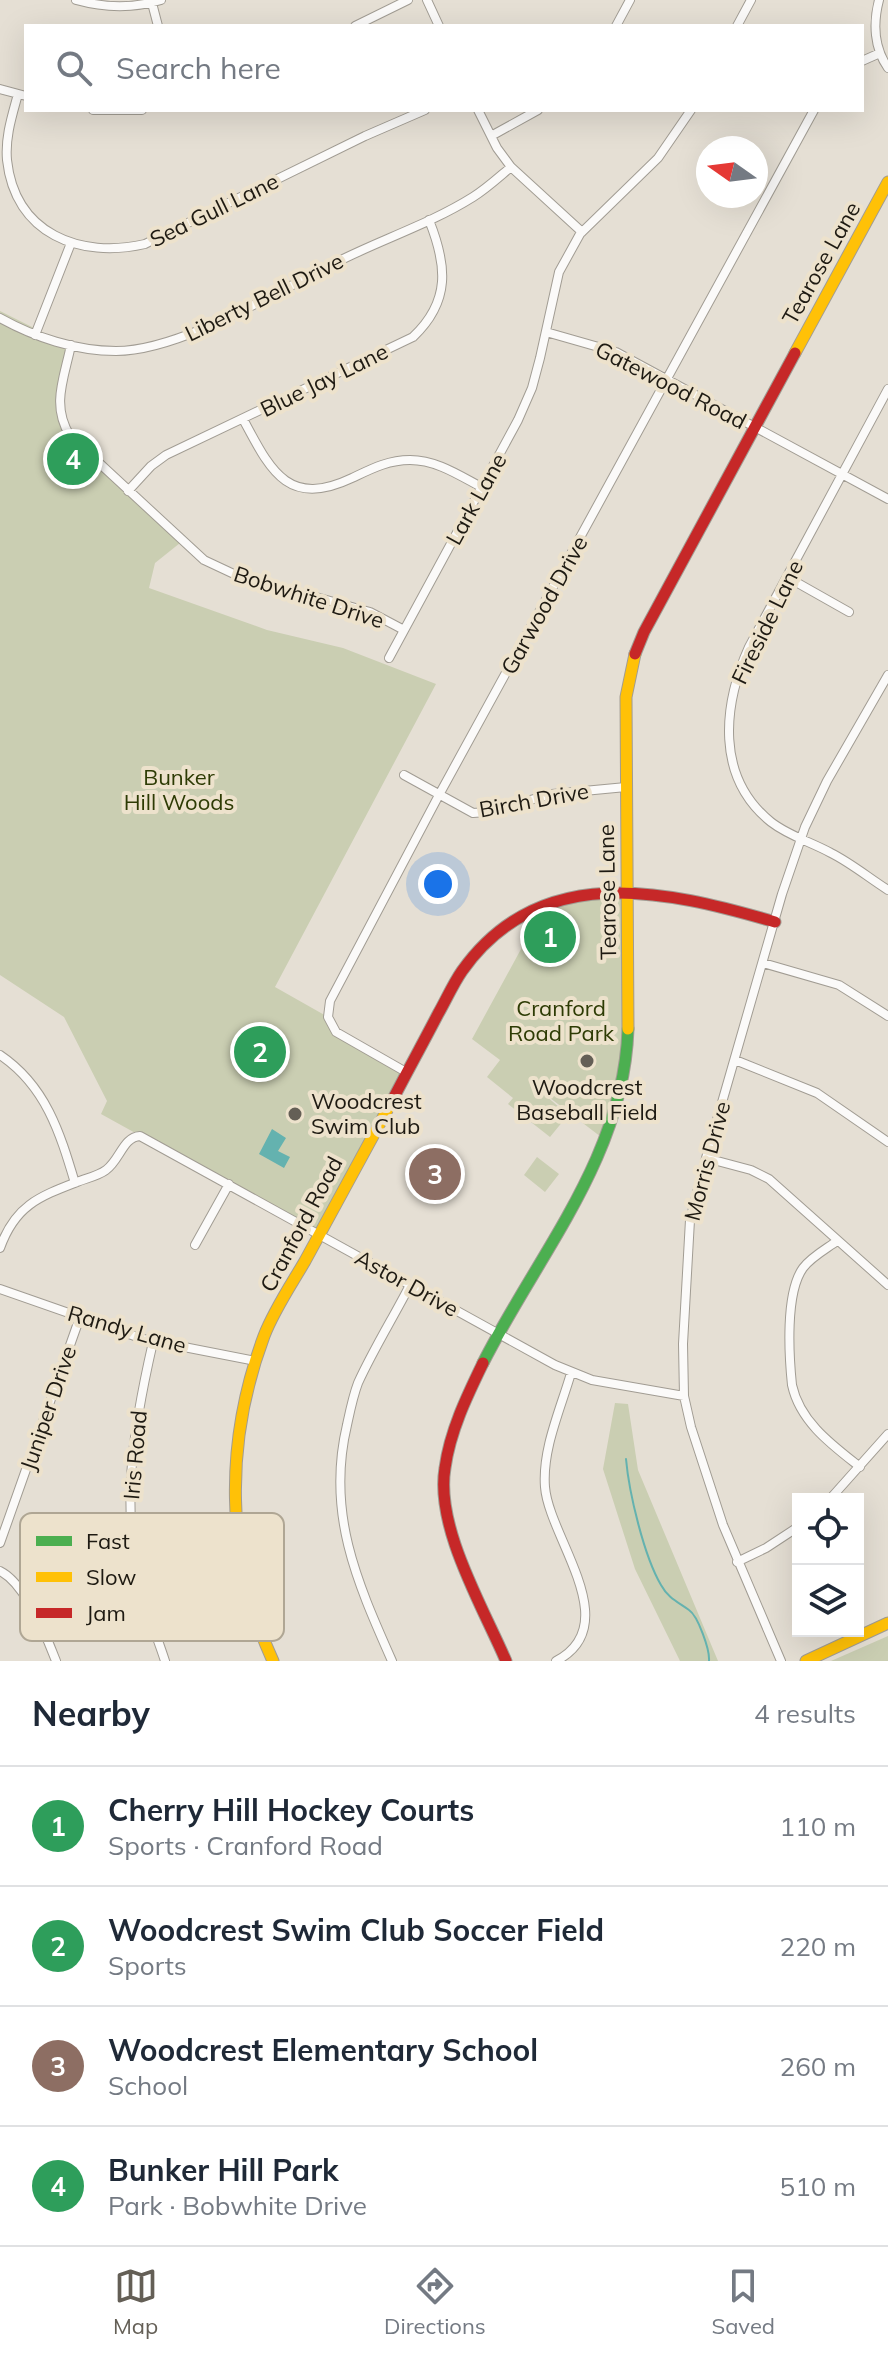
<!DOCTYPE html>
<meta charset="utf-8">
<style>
body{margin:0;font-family:Mulish,sans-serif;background:#f2f2f3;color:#1f2937}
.controls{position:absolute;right:24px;bottom:24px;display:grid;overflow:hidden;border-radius:0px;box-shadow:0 8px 32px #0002}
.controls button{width:72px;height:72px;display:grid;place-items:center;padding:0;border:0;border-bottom:2px solid #e0e1e3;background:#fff;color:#1f2937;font:40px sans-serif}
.compass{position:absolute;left:696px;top:136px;width:72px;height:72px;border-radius:50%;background:#fff;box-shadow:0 8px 32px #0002;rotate:284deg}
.you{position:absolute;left:438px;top:884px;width:28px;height:28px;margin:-20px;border:6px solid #fff;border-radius:50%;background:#1a73e8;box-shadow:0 0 0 12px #1a73e833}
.badge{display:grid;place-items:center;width:52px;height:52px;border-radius:50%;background:#645f56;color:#fff;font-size:26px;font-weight:700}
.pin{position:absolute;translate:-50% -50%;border:4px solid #fff;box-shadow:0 2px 8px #0006}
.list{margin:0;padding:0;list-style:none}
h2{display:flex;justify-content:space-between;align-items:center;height:104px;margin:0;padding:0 32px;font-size:34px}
h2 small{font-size:26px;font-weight:400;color:#747a83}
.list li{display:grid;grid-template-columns:52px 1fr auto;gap:24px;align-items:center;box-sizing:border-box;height:120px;padding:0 32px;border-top:2px solid #e0e1e3}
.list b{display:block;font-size:30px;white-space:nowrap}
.list p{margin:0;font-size:26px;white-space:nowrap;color:#747a83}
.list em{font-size:26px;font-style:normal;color:#747a83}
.icon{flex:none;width:44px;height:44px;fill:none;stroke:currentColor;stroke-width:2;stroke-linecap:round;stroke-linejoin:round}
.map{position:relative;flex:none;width:888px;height:1661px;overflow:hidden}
.search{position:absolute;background:#fff;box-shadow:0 8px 32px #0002;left:24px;right:24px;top:24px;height:88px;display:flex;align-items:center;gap:20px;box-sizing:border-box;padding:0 28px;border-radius:0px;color:#747a83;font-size:30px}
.sheet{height:584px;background:#fff}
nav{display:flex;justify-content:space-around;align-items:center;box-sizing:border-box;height:112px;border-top:2px solid #e0e1e3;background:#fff;font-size:22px;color:#747a83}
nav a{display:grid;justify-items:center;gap:4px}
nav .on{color:#645f56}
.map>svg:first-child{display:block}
.green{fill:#caceb2}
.water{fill:#64b2af}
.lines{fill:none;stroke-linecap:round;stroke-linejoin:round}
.stream{stroke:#64b2af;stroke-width:2}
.street-casing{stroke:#a19c93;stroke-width:10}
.fast-casing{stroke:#a19c93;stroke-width:13}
.slow-casing{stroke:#a19c93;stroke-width:13}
.jam-casing{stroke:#a19c93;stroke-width:13}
.street{stroke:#fbfaf9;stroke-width:8}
.fast{stroke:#4caf50;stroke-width:11}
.slow{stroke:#ffc107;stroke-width:11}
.jam{stroke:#c62828;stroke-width:11}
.poi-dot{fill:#645f56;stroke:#ede2cc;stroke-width:3}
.labels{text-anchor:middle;stroke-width:8;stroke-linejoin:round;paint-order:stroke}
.street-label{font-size:22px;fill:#1e1a12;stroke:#ede2cc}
.park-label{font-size:22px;fill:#2d3b04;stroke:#ede2cc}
.poi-label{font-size:22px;fill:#1e1a12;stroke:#ede2cc}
.key{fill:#ede2cc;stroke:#afa694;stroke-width:2}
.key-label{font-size:22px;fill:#1e1a12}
</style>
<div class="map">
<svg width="888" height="1661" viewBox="0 0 888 1661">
<rect width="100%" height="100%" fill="#e5dfd4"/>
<!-- green -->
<path class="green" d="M0,311l72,36 -10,57 8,32 115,103 -30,24 -6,25 118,42 76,18 93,36 -161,303 53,30 4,9 74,46 -88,162 -217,-120 6,-13 -43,-84 -64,-42z
M628,891v131l-23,118 -68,-52 31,27 -18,22 -42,-33 5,-6 -26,-21 13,-17 -28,-21 73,-134z
M537,1157l22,17 -14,18 -21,-17z
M615,1403l13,1 10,66 80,191h-38l-45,-92 -32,-100z
M888,1636v25h-57z"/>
<!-- water -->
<path class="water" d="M272,1129l14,9 -8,13 12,6 -6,11 -25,-14z"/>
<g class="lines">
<!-- stream -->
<path class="stream" d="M626,1459c3,34 18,97 35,126 7,13 17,17 28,25 9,6 21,40 20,51"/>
<defs>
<path id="street" d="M76,0c29,8 56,9 85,0
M427,0l12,26
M879,0c-6,23 -5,48 9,68
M152,3l6,23
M355,26l53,-26
M616,26l14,-26
M737,26l14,-26
M862,61l18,-8
M0,89l26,7
M18,94c-6,22 -13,43 -11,66 8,74 73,99 138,84l220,-108 60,-26
M93,110h49
M478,110l19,38 14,19 71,65
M491,136l47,-26
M0,318c34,19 76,33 116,33 64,0 160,-59 219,-88 45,-23 95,-39 138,-66 13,-8 26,-20 38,-30
M546,332l70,20 272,147
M35,335l36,-92
M71,345c-7,34 -20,60 -1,91l134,124 32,15 134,37 34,18
M888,389l-139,258c-26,58 -34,130 22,175 18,14 40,20 60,31 20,10 38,25 57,37
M243,419c27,50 44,90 109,59 19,-9 36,-18 58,-18 27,0 50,16 73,28
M128,491l23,-25 15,-11 247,-118c38,-36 34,-72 16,-117
M787,577l62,35
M389,658l129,-238 14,-32 8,-30 19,-86 21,-38 78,-76 33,-48
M404,775l69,38 14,-1 65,-18 74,-7
M763,963l76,22 49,31
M0,1055c46,31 60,78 75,128
M735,1060l82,33 71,49
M406,1072l-70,-40 -8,-15 2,-16 109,-206 375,-685
M706,1158l45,12 18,9 119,106
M837,1241c-11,8 -26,16 -34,27 -18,25 -14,88 -11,117 8,37 40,60 68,82
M195,1245l34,-61
M0,1248c15,-42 38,-51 77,-66 10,-4 21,-6 29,-12 14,-10 17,-33 34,-34l415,229 37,15 92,16
M0,1289l143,50 113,22
M153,1342c-20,87 -35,172 -8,261 6,20 14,39 20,58
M830,1499l58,-65
M0,1543l80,-226
M737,1562l29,-14 32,-21
M0,1571c25,12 46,64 56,90
M392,1661c-35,-79 -66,-148 -45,-236 3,-14 6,-29 11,-42 15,-33 35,-65 52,-98
M556,1661c70,-36 -7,-123 -11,-174 -3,-38 16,-79 26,-114
M781,1661l-58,-136 -32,-98 -7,-31 -1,-52 7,-124 16,-62 76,-264 23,-67 22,-46 61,-106"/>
<path id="fast" d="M483,1363c55,-109 141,-206 145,-334"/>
<path id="slow" d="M795,353l93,-171
M628,1029l-2,-332 9,-43
M273,1661c-48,-104 -49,-218 -9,-325 10,-26 27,-51 41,-75 29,-53 58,-107 87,-160
M806,1661l82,-38"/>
<path id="jam" d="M635,654l9,-22 151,-279
M392,1101c15,-29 31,-58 46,-87 8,-14 15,-30 24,-43 78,-110 203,-81 313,-49
M483,1363c-16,33 -33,68 -38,105 -10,59 38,139 61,193"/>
</defs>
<!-- street casing -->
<use href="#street" class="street-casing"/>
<!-- fast casing -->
<use href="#fast" class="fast-casing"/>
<!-- slow casing -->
<use href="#slow" class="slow-casing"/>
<!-- jam casing -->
<use href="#jam" class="jam-casing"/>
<!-- street -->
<use href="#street" class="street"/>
<!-- fast -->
<use href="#fast" class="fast"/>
<!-- slow -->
<use href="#slow" class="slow"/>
<!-- jam -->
<use href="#jam" class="jam"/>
</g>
<!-- markers -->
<g class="poi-dot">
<circle cx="587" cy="1061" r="8"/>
<circle cx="295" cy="1114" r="8"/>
</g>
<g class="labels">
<!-- street labels -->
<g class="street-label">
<text transform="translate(214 210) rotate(-26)" y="8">Sea Gull Lane</text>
<text transform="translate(821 263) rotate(-61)" y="8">Tearose Lane</text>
<text transform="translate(264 297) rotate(-26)" y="8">Liberty Bell Drive</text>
<text transform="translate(324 380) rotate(-26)" y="8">Blue Jay Lane</text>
<text transform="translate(671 385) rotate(27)" y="8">Gatewood Road</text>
<text transform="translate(476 499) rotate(-61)" y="8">Lark Lane</text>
<text transform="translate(309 597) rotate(18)" y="8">Bobwhite Drive</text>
<text transform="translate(544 605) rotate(-61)" y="8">Garwood Drive</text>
<text transform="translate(767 622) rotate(-64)" y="8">Fireside Lane</text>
<text transform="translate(534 800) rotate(-10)" y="8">Birch Drive</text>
<text transform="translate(607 892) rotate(-91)" y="8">Tearose Lane</text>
<text transform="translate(707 1161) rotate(-75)" y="8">Morris Drive</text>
<text transform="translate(301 1224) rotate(-62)" y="8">Cranford Road</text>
<text transform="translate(407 1283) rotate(29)" y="8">Astor Drive</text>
<text transform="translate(127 1329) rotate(16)" y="8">Randy Lane</text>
<text transform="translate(48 1408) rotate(-71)" y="8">Juniper Drive</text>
<text transform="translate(135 1455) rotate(-85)" y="8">Iris Road</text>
</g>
<!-- park labels -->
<g class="park-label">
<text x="179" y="785">Bunker<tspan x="179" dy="25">Hill Woods</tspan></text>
<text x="561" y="1016">Cranford<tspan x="561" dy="25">Road Park</tspan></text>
</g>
<!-- poi labels -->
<g class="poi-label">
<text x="587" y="1095">Woodcrest<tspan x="587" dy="25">Baseball Field</tspan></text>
<text x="311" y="1109" text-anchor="start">Woodcrest<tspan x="311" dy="25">Swim Club</tspan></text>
</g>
</g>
<!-- legend -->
<rect x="20" y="1513" width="264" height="128" rx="12" class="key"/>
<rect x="36" y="1536" width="36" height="10" fill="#4caf50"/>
<rect x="36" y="1572" width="36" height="10" fill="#ffc107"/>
<rect x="36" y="1608" width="36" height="10" fill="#c62828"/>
<g class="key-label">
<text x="86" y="1549">Fast</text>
<text x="86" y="1585">Slow</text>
<text x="86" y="1621">Jam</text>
</g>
</svg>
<div class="controls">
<button><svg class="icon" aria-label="locate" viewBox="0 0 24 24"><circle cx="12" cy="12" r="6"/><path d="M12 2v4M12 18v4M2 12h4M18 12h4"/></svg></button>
<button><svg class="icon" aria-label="layers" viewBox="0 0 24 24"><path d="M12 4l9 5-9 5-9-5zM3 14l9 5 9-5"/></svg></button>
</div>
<svg class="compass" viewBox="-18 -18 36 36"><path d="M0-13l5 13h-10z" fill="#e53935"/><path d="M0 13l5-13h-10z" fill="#747a83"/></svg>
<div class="you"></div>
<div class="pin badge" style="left:550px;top:937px;background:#2e9e5b">1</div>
<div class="pin badge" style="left:260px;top:1052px;background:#2e9e5b">2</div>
<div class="pin badge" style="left:435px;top:1174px;background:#8d6e63">3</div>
<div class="pin badge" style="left:73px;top:459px;background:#2e9e5b">4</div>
<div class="search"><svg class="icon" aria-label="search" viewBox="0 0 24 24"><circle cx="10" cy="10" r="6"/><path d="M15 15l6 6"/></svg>Search here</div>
</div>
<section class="sheet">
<h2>Nearby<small>4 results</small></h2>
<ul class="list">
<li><span class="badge" style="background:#2e9e5b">1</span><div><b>Cherry Hill Hockey Courts</b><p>Sports · Cranford Road</p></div><em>110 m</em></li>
<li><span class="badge" style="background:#2e9e5b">2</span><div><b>Woodcrest Swim Club Soccer Field</b><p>Sports</p></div><em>220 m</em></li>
<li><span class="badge" style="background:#8d6e63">3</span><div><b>Woodcrest Elementary School</b><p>School</p></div><em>260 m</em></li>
<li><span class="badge" style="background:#2e9e5b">4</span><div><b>Bunker Hill Park</b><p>Park · Bobwhite Drive</p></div><em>510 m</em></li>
</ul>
</section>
<nav>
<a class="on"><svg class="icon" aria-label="map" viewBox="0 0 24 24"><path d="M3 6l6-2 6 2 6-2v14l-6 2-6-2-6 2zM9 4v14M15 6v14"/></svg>Map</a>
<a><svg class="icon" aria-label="directions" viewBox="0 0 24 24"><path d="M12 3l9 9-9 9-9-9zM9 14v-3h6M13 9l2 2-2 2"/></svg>Directions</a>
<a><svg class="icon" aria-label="saved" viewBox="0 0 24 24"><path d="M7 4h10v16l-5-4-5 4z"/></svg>Saved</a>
</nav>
